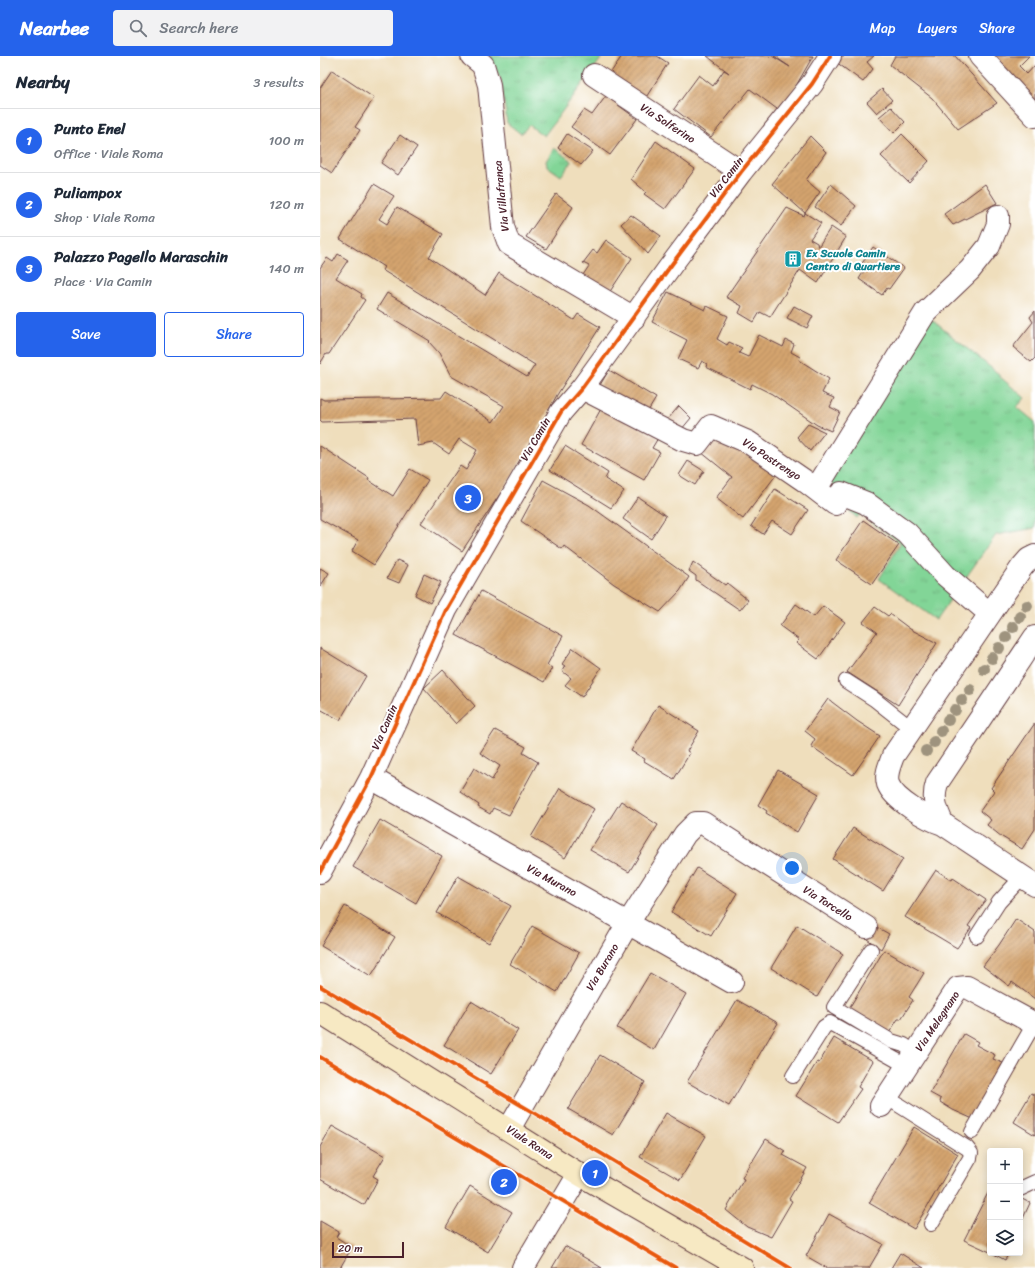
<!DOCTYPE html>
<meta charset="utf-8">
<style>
body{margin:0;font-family:Sriracha,sans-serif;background:#f2f2f3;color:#1f2937}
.controls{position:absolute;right:12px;bottom:12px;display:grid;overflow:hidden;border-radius:4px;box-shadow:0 2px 10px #0003}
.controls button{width:36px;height:36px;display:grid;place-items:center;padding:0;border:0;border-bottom:1px solid #e0e1e3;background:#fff;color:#1f2937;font:20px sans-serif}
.scale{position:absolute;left:12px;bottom:10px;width:72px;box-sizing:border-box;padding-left:4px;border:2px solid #4a1f2b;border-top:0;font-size:11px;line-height:14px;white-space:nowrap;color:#4a1f2b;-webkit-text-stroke:3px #fff;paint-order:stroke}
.you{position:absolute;left:472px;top:812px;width:14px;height:14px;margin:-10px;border:3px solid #fff;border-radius:50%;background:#1a73e8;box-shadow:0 0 0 6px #1a73e833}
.badge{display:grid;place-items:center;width:26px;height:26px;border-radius:50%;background:#2563eb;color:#fff;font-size:13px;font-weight:700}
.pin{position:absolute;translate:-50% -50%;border:2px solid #fff;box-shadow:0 1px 4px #0006}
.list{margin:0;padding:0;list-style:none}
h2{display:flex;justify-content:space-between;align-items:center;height:52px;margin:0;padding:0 16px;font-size:17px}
h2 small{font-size:13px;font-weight:400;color:#747a83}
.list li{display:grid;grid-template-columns:26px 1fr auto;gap:12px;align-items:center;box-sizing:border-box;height:64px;padding:0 16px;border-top:1px solid #e0e1e3}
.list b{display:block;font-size:15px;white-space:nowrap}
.list p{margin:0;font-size:13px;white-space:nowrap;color:#747a83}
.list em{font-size:13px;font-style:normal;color:#747a83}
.actions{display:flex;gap:8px;padding:12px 16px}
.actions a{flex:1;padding:9px 0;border:1px solid #2563eb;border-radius:4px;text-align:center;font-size:14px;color:#2563eb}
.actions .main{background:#2563eb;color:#fff}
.icon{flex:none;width:22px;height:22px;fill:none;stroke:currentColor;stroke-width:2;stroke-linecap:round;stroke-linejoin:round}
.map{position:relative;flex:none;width:715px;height:1212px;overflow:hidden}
header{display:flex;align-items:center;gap:24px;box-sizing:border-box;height:56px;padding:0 20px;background:#2563eb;color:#fff}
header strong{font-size:19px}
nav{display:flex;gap:22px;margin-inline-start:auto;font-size:14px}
.search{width:280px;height:36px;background:#f2f2f3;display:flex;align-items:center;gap:10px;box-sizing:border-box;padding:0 14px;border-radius:4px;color:#747a83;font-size:15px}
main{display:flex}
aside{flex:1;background:#fff}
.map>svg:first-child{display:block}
.grass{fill:url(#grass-tufts);stroke:#667a61}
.building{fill:url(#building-hatch)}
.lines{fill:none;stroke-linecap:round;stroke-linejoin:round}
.service-casing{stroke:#633c41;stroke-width:16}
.minor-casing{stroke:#633c41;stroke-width:24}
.tertiary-casing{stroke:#633c41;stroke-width:24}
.secondary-casing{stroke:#633c41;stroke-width:24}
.service{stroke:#fff;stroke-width:14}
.minor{stroke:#fff;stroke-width:22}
.tertiary{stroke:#fff;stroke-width:22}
.secondary{stroke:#f7e9c3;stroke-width:22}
.cycleway-casing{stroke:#fff;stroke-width:6}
.cycleway{stroke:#e8590c;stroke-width:4}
.tree{fill:#9e937e}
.labels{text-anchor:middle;stroke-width:4;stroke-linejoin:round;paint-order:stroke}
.street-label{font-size:11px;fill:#4a1f2b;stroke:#fff}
.culture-label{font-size:11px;font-weight:bold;fill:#0d838f;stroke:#fff;text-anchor:start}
</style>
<header>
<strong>Nearbee</strong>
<div class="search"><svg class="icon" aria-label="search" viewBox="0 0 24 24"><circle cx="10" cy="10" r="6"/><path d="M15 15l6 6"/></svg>Search here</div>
<nav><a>Map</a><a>Layers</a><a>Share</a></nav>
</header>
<main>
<aside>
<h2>Nearby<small>3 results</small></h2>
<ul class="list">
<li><span class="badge">1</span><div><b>Punto Enel</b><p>Office · Viale Roma</p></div><em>100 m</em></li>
<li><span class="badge">2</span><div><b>Puliampox</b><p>Shop · Viale Roma</p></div><em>120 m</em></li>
<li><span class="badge">3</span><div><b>Palazzo Pagello Maraschin</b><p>Place · Via Camin</p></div><em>140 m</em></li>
</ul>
<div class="actions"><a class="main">Save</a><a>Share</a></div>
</aside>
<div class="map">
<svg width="715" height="1212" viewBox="0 0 715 1212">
<defs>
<pattern id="grass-tufts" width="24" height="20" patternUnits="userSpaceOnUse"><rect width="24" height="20" fill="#82d597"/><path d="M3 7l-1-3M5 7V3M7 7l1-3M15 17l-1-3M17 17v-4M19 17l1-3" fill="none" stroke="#72b682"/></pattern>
<pattern id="building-hatch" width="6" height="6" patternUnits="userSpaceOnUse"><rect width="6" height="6" fill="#d4a46e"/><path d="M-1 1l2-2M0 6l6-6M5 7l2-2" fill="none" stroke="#ae855b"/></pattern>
</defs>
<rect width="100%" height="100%" fill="#fff"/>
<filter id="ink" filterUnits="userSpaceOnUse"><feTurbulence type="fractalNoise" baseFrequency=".025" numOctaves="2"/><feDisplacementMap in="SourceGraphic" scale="8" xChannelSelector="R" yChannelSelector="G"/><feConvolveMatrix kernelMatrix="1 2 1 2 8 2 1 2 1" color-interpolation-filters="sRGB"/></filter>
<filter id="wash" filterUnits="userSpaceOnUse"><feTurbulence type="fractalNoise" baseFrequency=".012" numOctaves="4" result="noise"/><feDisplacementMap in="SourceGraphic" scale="16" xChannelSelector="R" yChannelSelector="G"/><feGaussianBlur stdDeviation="0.9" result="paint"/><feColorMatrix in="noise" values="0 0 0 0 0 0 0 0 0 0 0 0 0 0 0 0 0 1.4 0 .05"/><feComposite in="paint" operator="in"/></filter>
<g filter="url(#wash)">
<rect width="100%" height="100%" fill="#efdebc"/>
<!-- grass -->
<path class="grass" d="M169,0h114l-59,80 -15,-11 -8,9 -14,-11 -6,-43z
M234,92l18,13 -11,15 -14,-10 -1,-5z
M607,260l73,59 -1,1 26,22 -8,9 18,15v106l-39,7 -34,48 -135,-102z
M526,442l30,16 79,79 -19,27 -57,-41 22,-36 -41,-29 -3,4 -12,-11z"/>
<g id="blocks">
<!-- building -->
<path class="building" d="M302,0h35l11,7 -25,39 -36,-24z
M387,0h65l18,11 -16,-11h39l-32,56 -31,-23 -39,48 -37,-28 25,-34 14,11 11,-16 5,3z
M514,0h40l-7,6 6,7 -10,13 -31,-23z
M575,0h60l42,47 -39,26 -26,-31 -42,-33z
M665,0h44l-10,10 8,8 8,-9v43z
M12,14l42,28 -19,29 5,3 -28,43 -12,-8v-77z
M562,33l10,11 -15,13 -10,-11z
M286,40l31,23 -27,36 -39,-28 13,-17 8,5z
M571,51l14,15 -11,11 -15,-16z
M247,78l26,17 -12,14 -23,-17z
M582,78l27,27 -20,22 -28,-27z
M80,79l17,12 -19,28 -17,-12z
M490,80l16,16 -20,28 14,12 -15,21 -33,-29z
M336,85l39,28 -30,40 -21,-15 2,-2 -15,-13z
M54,128l20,12 -15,23 8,5 10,-17 46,27 -14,23 56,38 14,-22 75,47 4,-6 22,13 -43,68 -43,78 -52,78 -41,-28 39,-57 6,4 11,-20 -18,-11 -10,15 -16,-11 -15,3 -3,-27 -93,3 -2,-2v-22l4,2 117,-2 5,-7 47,31 11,-16 -53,-30 -12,-23 -10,-11 1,-1 -53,-32 10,-16 140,84 8,-12 -153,-95 2,-3 -44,-28z
M511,128l25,22 -15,20 -26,-19z
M665,128l12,19 -44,22 -9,-11z
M236,138l17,13 -27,42 -20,-12z
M467,152l17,8 1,-3 16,10 -11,16 7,4 1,4 13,-20 15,10 -28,46 -18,-13 -30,47 -10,-5 -6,10 -15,-9 3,-7 -16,-9z
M311,159l30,21 -13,18 -27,-30z
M286,184l26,18 -25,38 -26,-18 8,-12 -6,-3 10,-13 4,3z
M553,191l31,21 -15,21 -2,-1 -5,7 -23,-16 5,-8 -5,-3z
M18,198l10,6 -12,18 26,16 -1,3 4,3 -36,54h-3l-6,10v-96l7,-10 6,4z
M348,236l37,18 2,-4 21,10 -11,23 10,6 2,-3 13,6 -3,5 9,4 11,-22 24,12 3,-7 8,4 -3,8 9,5 -1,3 30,19 -7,14 12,5 -4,9 10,5 -9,19 -14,-6 -45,-31 -20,-10 -2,5 -44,-22 1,-3 -5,-3 -4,7 -20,-9 9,-19 -35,-18z
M474,250l19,10 -6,12 -20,-10z
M715,255v47l-4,4 -18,-15 20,-25 -3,-5z
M289,314l47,28 -9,15 -47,-28z
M359,350l12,12 -10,12 -13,-11z
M282,351l56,31 -6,10 8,4 -16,28 -63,-35z
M488,368l17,8 -15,19 -13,-14z
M391,370l65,49 -33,44 -27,-21 16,-21 -31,-25z
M0,390l49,32 -1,2 25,16 17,-27 18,11 -54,85 -22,-14 6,-11 -38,-21z
M245,390l43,27 -3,6 19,12 -13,17 -61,-38z
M368,405l16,10 -9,14 -16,-10z
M223,424l46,25 100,72 -9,14 -20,21 -46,-28 -50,-38 -2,3 -41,-28z
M455,433l33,21 -16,24 -20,-13 -9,13 -12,-8z
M318,441l28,19 -15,23 -28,-20z
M543,464l36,25 -27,39 -36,-24z
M77,504l11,5 -9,18 -12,-5z
M373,506l32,23 2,-2 21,17 -8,10 -44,-30v-4l-7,-5z
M0,512l9,5 -9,14z
M104,518l17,8 -11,21 -15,-8z
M161,535l82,45 -16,29 5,3 -8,14 -88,-47z
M476,548l18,13 9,-11 22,16 -27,37 -22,-16 3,-3 -19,-14z
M555,551l13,9 2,-2 20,15 27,14 -39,62 -51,-33 30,-40 -14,-10z
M0,592l46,28 -26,44 -20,-11z
M253,592l28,20 -19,29 -17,-12 6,-7 -9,-7 3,-5 -3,-2z
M123,614l32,36 -19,18 -32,-36z
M508,643l29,22 23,15 -27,39 -42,-29 4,-7 -10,-8z
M338,649l41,26 -12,20 3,2 -16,26 -30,-18 1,-2 -14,-8z
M715,667v106l-13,20 -20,-12 -15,-12 4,-5 -11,-9 14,-20 -3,-3z
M175,674l31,17 -3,6 15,9 -29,53 -16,-7 -3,6 -12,-7 1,-2 -19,-13 14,-24 18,12 8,-14 -20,-13z
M458,714l41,24 -22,38 -31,-19 1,-2 -9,-6z
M240,732l34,21 -29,49 -34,-21z
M301,745l37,24 -29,47 -39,-22z
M60,764l62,36 -26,47 -63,-36z
M533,772l50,31 -20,32 -50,-32z
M377,812l40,25 -26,43 -40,-24z
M616,814l16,10 1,-2 33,22 -18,26 3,2 -14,20 -52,-31z
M138,820l53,30 -22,37 -52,-30z
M25,850l50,31 -24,39 -50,-30z
M696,863l19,13v67l-23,-17 -3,4 -26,-20 16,-21z
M477,869l46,29 -26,43 -46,-29z
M212,870l47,27 -22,39 -47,-28z
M555,870l14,8 -8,15 -14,-10z
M564,894l40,23 -15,24 4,3 -12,19h-3l-9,14 -41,-23z
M330,917l36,21 -32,56 -37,-22z
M417,944l41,23 -49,83 -42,-24z
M151,945l47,29 -27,44 -47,-29z
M644,978l14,8 -2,3 19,10 -2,4 10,4 -30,56 -20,-9 -13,-8 1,-3 -11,-6z
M514,982l39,23 -15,26 3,2 -23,33 -42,-26 21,-34 2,1z
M280,999l45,27 -32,53 -45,-26z
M711,1037l4,2v40l-21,-13z
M346,1057l40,23 -26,44 -40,-23z
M12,1070l53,30 -12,20 5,3 -14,26 -44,-26v-32z
M594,1071l44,27 -44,75 -45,-26z
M446,1083l19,12 -2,4 24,13 -18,31 3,2 -21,36 -24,-10 -21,-17 18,-31 -2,-1 9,-17 1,1z
M150,1130l42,26 -24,40 -42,-25z
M670,1133v63l-26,-12z
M700,1142l10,5 -10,22z
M509,1158l54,30 -14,24h-42l-21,-12z
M0,1165l19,11 -3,5 16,10 -12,21h-20z
M245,1190l37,22h-50z
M580,1197l24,15h-33z
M672,1197h17l-4,7z"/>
</g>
</g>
<g filter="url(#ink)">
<use href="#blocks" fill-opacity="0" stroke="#633c41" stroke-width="1"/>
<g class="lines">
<defs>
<path id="service" d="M526,625l28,18 38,30
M657,880l22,-34 23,-25
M551,894l-37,57 57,34 13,4 11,8
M473,1020l31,-49 6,-4 77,43
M566,1041l81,51 4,5 -1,5 -39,66
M652,1076l62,-108
M700,1133l15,-7"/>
<path id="minor" d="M152,0l11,9 6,20 14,142 6,17 125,74
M274,19l147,97
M262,332l101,52 14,4 14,-18 37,16 57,39 30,23 6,-11 25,10 41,30 38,42 45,39
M496,433l109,-176 45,-43 19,-24 9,-22v-8
M715,500l-6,3 -7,8 -129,189c-3,9 -8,18 -5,28 6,16 39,35 55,40l92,61
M51,722l361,204
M623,768c-7,-14 -11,-26 -6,-41l98,-146
M0,816l51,-94 75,-168 115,-198 21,-24 90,-124 69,-92 71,-88 18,-28
M561,1050l77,-118 9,-1 68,37
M189,1073l119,-206 57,-89 11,-11h7l6,4 157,100
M203,1212l56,-94"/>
<path id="tertiary" d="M660,0l55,60"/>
<path id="secondary" d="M0,956l259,162 163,94"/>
</defs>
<!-- service casing -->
<use href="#service" class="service-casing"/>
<!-- minor casing -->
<use href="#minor" class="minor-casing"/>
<!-- tertiary casing -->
<use href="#tertiary" class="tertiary-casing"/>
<!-- secondary casing -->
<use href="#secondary" class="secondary-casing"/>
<!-- service -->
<use href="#service" class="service"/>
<!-- minor -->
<use href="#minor" class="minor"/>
<!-- tertiary -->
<use href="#tertiary" class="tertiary"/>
<!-- secondary -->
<use href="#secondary" class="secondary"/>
<defs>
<path id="cycleway" d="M0,816l51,-94 75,-168 115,-198 21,-24 90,-124 69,-92 71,-88 18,-28
M0,930l221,131 249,151
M0,1001l356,211"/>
</defs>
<!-- cycleway casing -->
<use href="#cycleway" class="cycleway-casing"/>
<!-- cycleway -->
<use href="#cycleway" class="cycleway"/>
</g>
<!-- trees -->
<g class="tree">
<circle cx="707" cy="550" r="6"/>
<circle cx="700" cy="561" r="6"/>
<circle cx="693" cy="571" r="6"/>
<circle cx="686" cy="581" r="6"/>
<circle cx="679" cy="592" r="6"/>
<circle cx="672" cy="602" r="6"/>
<circle cx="664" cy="613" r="6"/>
<circle cx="650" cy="634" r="6"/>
<circle cx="642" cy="644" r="6"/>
<circle cx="635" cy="654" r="6"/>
<circle cx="628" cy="664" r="6"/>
<circle cx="621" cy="675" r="6"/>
<circle cx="614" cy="686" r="6"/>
<circle cx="606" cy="695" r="6"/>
</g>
</g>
<!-- icons -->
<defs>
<symbol id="building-square" viewBox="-11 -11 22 22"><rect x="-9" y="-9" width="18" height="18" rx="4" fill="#0f9aa8" stroke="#fff"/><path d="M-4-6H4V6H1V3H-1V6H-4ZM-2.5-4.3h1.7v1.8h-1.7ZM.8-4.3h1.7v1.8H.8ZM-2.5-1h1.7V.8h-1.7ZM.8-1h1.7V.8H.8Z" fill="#fff"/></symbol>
</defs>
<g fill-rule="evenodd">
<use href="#building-square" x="463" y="193" width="20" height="20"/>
</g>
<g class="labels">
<!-- street labels -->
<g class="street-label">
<text transform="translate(348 67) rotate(33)" y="4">Via Solferino</text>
<text transform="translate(406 121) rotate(-52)" y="4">Via Camin</text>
<text transform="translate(181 140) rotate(-96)" y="4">Via Villafranca</text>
<text transform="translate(215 383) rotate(-60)" y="4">Via Camin</text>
<text transform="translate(452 403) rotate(33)" y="4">Via Pastrengo</text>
<text transform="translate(64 671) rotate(-66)" y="4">Via Camin</text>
<text transform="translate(232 824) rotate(29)" y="4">Via Murano</text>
<text transform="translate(508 847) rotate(32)" y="4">Via Torcello</text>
<text transform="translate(282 911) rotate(-59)" y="4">Via Burano</text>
<text transform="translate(617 965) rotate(-56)" y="4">Via Melegnano</text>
<text transform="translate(210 1086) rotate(33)" y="4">Viale Roma</text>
</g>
<!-- culture labels -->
<g class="culture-label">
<text x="486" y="201">Ex Scuole Camin<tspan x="486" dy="13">Centro di Quartiere</tspan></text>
</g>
</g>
</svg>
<div class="controls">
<button>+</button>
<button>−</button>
<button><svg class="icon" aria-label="layers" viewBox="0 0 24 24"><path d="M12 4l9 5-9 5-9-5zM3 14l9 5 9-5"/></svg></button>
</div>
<div class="scale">20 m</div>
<div class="you"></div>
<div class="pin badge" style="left:275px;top:1117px">1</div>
<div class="pin badge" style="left:184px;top:1126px">2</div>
<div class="pin badge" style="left:148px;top:442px">3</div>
</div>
</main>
